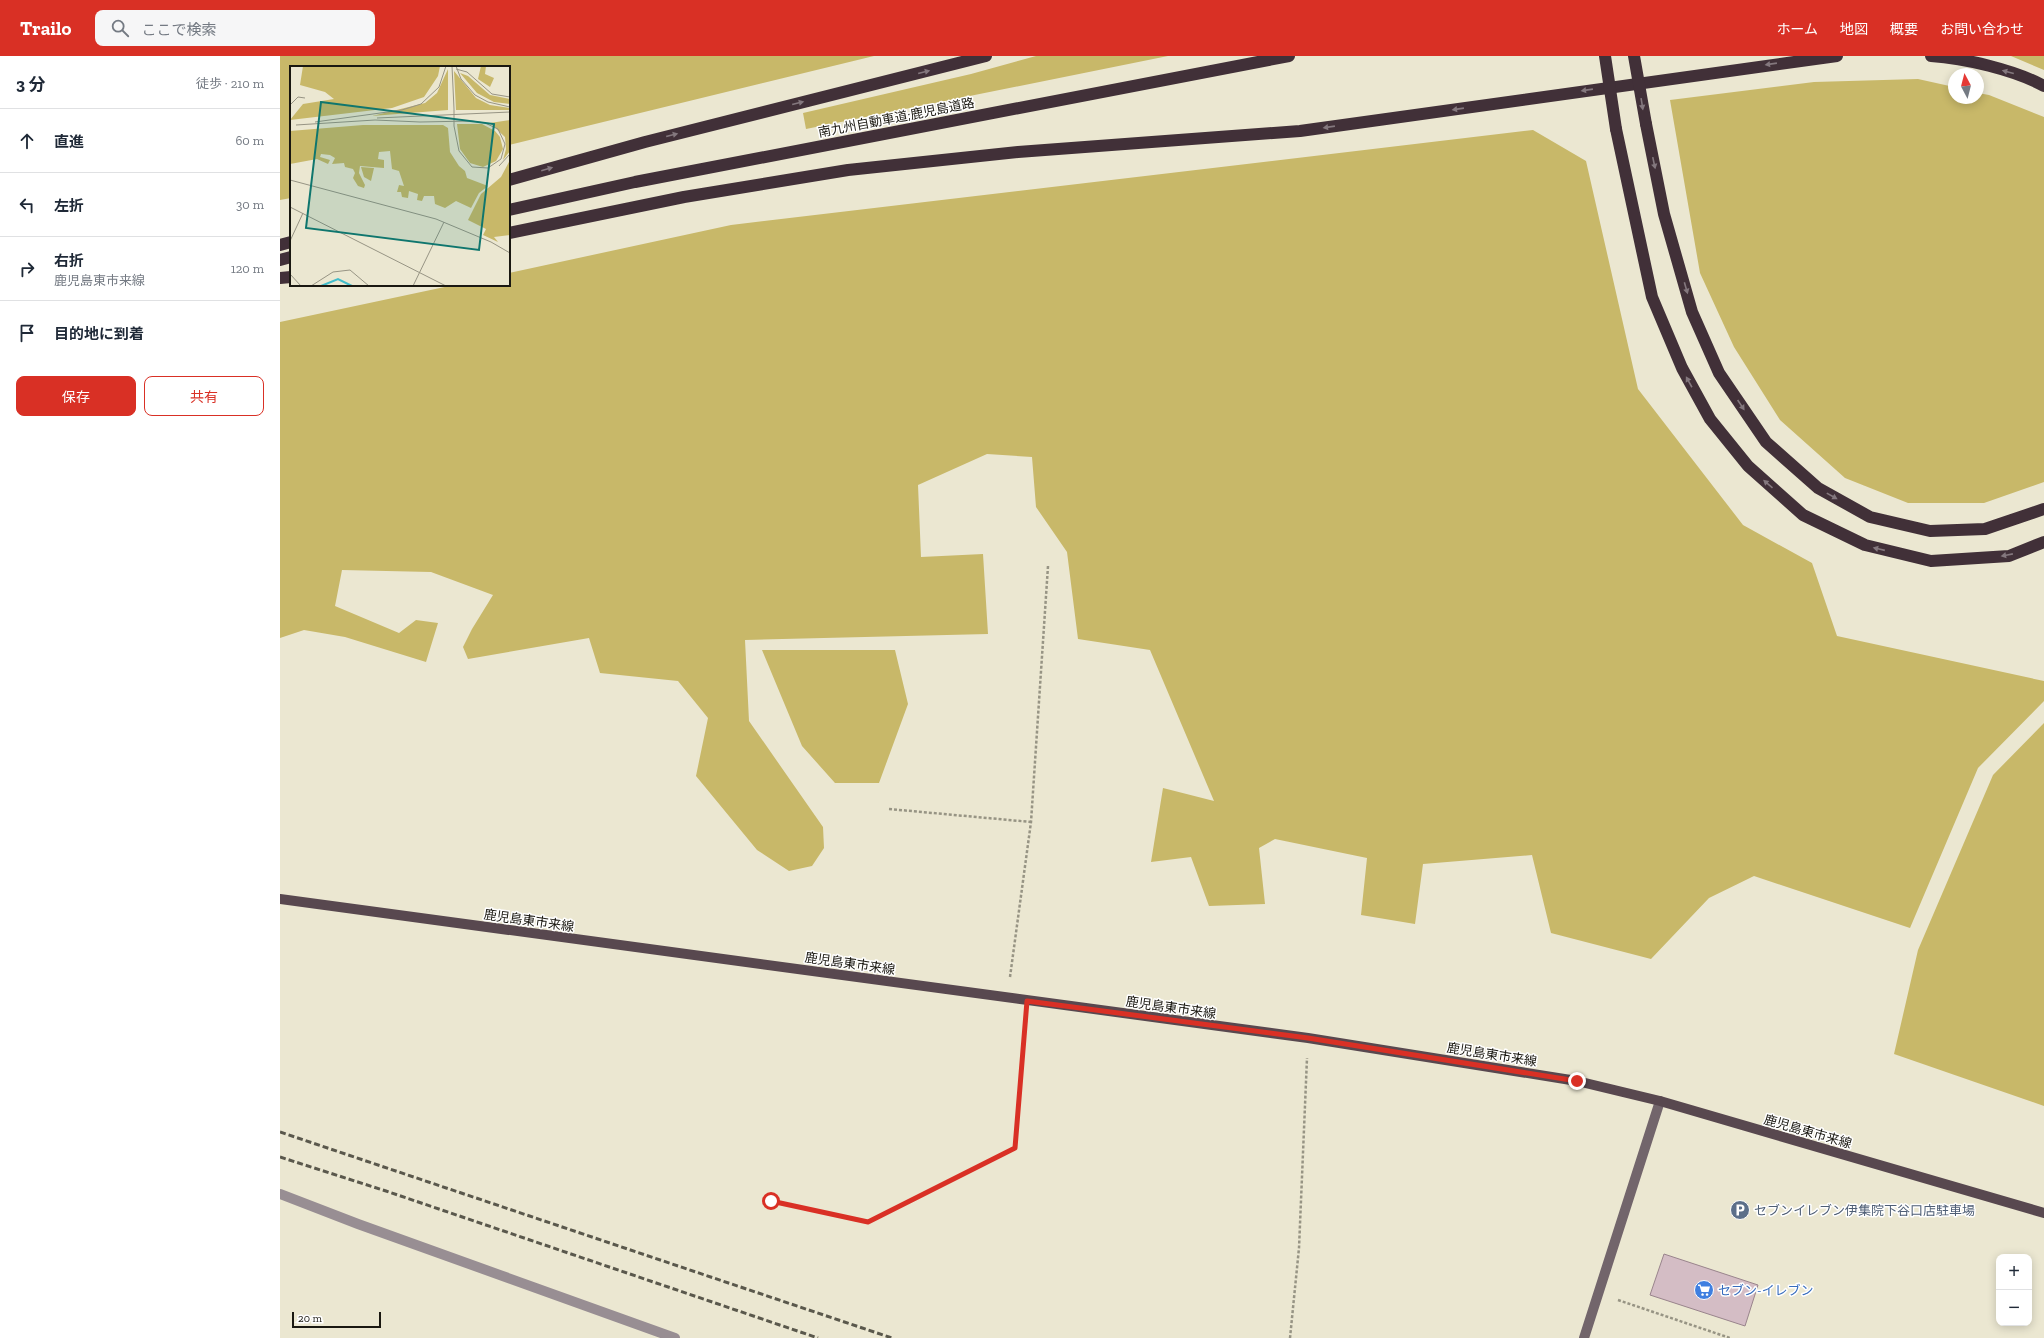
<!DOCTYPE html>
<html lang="ja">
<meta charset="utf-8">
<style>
body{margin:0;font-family:"Zilla Slab","Noto Sans JP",serif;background:#f6f6f7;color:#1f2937}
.controls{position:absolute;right:12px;bottom:12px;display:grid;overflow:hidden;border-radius:8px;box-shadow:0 2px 10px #0003}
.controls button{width:36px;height:36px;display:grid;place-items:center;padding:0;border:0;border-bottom:1px solid #e0e1e3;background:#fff;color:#1f2937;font:20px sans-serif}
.compass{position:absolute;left:1668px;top:12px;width:36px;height:36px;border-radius:50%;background:#fff;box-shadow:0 2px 10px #0003;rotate:353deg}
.scale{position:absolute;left:12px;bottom:10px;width:89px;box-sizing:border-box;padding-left:4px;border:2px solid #1a1811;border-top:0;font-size:11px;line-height:14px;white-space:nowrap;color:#1a1811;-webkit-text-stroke:3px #fff;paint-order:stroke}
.stop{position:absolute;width:12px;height:12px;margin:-9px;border:3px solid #d93025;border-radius:50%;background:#fff}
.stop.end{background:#d93025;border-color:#fff;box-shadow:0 1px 4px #0008}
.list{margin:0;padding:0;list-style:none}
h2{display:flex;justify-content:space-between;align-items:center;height:52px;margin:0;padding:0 16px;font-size:17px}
h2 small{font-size:13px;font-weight:400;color:#747a83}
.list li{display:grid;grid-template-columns:26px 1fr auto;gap:12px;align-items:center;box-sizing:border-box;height:64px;padding:0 16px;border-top:1px solid #e0e1e3}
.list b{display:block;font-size:15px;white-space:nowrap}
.list p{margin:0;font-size:13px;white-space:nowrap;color:#747a83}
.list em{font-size:13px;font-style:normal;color:#747a83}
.actions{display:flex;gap:8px;padding:12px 16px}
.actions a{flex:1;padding:9px 0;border:1px solid #d93025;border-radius:8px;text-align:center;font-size:14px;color:#d93025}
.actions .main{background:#d93025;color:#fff}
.icon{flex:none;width:22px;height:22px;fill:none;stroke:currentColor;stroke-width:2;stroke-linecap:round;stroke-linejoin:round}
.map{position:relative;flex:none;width:1764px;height:1282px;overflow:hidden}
header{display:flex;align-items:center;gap:24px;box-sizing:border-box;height:56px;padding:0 20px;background:#d93025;color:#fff}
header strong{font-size:19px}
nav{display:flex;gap:22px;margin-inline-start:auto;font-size:14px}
.search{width:280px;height:36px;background:#f6f6f7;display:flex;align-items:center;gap:10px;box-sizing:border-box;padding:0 14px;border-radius:8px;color:#747a83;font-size:15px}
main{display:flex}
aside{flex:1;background:#fff}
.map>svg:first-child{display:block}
.green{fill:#c8b869}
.building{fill:#d4bdc5;stroke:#99848c}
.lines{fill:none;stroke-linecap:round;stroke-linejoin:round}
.path{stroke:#979484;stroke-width:2.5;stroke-dasharray:3 2;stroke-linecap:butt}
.street{stroke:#988e93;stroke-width:10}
.secondary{stroke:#72656b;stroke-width:10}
.primary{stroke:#58484f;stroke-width:10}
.highway{stroke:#413038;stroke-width:12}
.rail{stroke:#5a584c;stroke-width:3;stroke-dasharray:6 3;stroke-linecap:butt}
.highway-bridge{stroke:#413038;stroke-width:12}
.oneway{fill:#84787e}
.route{stroke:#d93025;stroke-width:5}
.labels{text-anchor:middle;stroke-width:3;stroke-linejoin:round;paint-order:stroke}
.street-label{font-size:13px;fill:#1a1811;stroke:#fff}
.service-label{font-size:13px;fill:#4e5e75;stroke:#fff;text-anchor:start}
.shop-label{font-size:13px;fill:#366cbe;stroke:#fff;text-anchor:start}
.inset-river{fill:none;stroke:#41bdcb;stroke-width:2}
.inset-road{fill:none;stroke:#979484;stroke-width:1}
.view{fill:#0f766e;fill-opacity:0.15;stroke:#0f766e;stroke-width:2}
.inset-edge{fill:none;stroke:#1a1811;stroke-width:2}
</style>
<header>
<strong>Trailo</strong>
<div class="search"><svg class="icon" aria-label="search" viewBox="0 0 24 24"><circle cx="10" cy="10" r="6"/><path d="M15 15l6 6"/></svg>ここで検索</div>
<nav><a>ホーム</a><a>地図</a><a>概要</a><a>お問い合わせ</a></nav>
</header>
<main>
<aside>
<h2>3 分<small>徒歩 · 210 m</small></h2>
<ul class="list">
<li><svg class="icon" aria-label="ahead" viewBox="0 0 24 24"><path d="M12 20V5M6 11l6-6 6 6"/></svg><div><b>直進</b></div><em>60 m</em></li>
<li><svg class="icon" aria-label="left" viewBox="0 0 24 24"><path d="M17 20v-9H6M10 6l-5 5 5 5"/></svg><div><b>左折</b></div><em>30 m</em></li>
<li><svg class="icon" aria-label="right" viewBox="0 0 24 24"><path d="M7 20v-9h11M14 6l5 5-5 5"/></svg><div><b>右折</b><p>鹿児島東市来線</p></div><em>120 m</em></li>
<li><svg class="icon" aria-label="arrive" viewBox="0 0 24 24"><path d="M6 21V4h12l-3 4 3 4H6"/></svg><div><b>目的地に到着</b></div></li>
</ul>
<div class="actions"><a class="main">保存</a><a>共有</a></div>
</aside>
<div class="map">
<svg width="1764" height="1282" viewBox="0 0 1764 1282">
<rect width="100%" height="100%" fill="#ebe7d1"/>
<!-- green -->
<path class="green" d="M0,0h594l-365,89v-78h-218v131l-11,2z
M756,0h132l-362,73 -3,-16 168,-39z
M1731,0h33v14z
M1638,23l36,8v11h24v-5l11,2 55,22v365l-60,21h-76l-63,-25 -65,-58 -46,-73 -34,-74 -30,-173 144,-18z
M1253,74l53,31 52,228 105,136 69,38 25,73 207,45v20l-66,67 -68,160 -156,-52 -45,22 -58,61 -100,-26 -19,-78 -109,9 -8,60 -54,-9 6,-57 -92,-19 -16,9 6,56 -56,2 -18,-49 -40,5 12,-74 51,13 -64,-151 -72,-11 -11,-87 -31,-45 -4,-50 -45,-3 -69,31 3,72 62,-3 5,80 -243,6 4,81 74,106 1,21 -12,18 -23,5 -32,-21 -61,-74 12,-58 -30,-37 -78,-8 -11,-35 -121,21 -5,-12 9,-18 21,-34 -62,-23 -89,-2 -7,36 64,27 17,-13 22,3 -12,39 -81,-25 -41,-7 -24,8v-316l174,-37h55v-12l222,-48z
M482,594h133l13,54 -29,79h-44l-33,-37z
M1764,667v383l-150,-52 24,-104 75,-175z"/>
<!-- building -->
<path class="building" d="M1384,1198l94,31 -13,41 -95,-31z"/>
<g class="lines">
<!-- path -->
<path class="path" d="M609,753l142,13
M730,921l21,-155 17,-256
M491,1145l97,21 147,-74 11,-127
M1338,1244l112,38
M1010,1282l9,-90 8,-190"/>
<!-- street -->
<path class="street" d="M0,1138l78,30 317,114"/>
<!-- secondary -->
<path class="secondary" d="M1304,1282l76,-237"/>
<!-- primary -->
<path class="primary" d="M0,843l1028,139 269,43 83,20 384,112"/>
<!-- highway -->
<path class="highway" d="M1651,0c33,2 84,14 113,30
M1366,68l18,90 28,98 27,61 47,69 52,46 52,29 60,14 55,-2 59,-20
M1336,73l36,168 30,71 28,51 38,47 55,49 62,30 66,16 78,-5 35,-14
M229,124l136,-38 341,-86
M229,154l126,-28 654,-126
M229,177l175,-36 164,-27 170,-18 282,-21 537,-75
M0,189l11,-3
M0,204l11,-3
M0,222l11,-1"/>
<!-- rail -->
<path class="rail" d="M0,1076l612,206
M0,1101l106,34 432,147"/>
<!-- highway-bridge -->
<path class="highway-bridge" d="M1325,0l11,73
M1354,0l12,68"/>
</g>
<!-- one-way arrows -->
<defs><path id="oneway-solid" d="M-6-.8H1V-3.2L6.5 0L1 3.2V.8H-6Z"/></defs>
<g class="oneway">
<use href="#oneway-solid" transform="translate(1491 8) rotate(172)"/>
<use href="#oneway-solid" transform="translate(644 16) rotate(-14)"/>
<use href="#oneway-solid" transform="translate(1728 16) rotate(-165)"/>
<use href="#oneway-solid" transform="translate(1307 34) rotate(172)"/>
<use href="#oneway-solid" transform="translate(518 47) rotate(-14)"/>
<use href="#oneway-solid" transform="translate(1362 48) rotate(81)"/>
<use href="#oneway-solid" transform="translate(1178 53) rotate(172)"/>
<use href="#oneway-solid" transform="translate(1049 71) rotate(172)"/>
<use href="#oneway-solid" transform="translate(392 79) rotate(-14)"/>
<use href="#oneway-solid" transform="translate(1374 107) rotate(78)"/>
<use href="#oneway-solid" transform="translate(267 113) rotate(-16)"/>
<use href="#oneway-solid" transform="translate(1406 232) rotate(74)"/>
<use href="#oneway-solid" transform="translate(1409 326) rotate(-119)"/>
<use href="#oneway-solid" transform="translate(1461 349) rotate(56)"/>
<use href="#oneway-solid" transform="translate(1488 428) rotate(-139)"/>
<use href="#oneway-solid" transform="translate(1552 440) rotate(29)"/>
<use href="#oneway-solid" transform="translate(1599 493) rotate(-167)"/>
<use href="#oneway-solid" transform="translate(1727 499) rotate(169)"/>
</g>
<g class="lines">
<!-- route -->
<path class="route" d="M491,1145l97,21 147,-74 12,-147 281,37 269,43"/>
</g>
<!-- icons -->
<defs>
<symbol id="parking-disc" viewBox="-11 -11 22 22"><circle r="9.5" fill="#5c6f8a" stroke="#fff"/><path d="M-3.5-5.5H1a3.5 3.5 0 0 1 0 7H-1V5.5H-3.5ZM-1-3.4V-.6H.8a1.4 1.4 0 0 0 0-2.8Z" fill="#fff"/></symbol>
<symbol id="supermarket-disc" viewBox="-11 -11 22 22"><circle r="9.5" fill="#3f7fe0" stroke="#fff"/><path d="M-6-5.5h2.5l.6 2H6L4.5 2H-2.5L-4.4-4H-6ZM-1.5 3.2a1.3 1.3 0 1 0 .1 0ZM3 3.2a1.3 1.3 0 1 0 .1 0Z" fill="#fff"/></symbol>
</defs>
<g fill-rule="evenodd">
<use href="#parking-disc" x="1449" y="1143" width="22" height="22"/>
<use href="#supermarket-disc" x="1413" y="1223" width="22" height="22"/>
</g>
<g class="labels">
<!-- street labels -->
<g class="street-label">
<text transform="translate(616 61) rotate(-11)" y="5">南九州自動車道;鹿児島道路</text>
<text transform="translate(249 864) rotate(8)" y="5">鹿児島東市来線</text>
<text transform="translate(570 907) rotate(8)" y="5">鹿児島東市来線</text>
<text transform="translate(891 951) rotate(8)" y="5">鹿児島東市来線</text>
<text transform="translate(1212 998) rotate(9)" y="5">鹿児島東市来線</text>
<text transform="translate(1528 1075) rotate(16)" y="5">鹿児島東市来線</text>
</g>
<!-- service labels -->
<g class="service-label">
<text x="1474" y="1159">セブンイレブン伊集院下谷口店駐車場</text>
</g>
<!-- shop labels -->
<g class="shop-label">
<text x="1438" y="1239">セブン-イレブン</text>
</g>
</g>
<!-- overview -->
<g transform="translate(10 10)">
<rect width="220" height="220" fill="#ebe7d1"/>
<path d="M13,0h137l-2,10 -14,21 -32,11 -102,12 13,-16 31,-5 -9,-7 -25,-7zM191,0h5l-1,8 9,4 -4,9 -12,-8zM158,3v41l-76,6 53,-13 12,-10zM164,5l22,27 14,7 20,3v2h-54zM170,7l8,3 22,19 20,4v5l-16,-2 -17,-9zM220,54v31l-7,9 3,-11 -1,-12 -15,-14zM167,58h25l13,7 5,6 3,12 -7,12 -13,6 -13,-4 -10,-14zM73,59h80l5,3 2,24 9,14 6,5 2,7 21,8 -9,7 -8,15 -15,-7 -11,7 -10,-4 -1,-8h-10l-2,5 -5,-1 1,-6 -9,-3 -1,7 -6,-1 -1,-5h-4l2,-7 5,1 -5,-15 -7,-2 -2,-18 -11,1 -1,7 6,1v8l-24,-2 -1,7 6,12 -1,3 -6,-2 -5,-8 2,-5 -2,-4 -8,-2 -1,-4 -12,1 3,-6 -5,-3 -9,-1 -1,3 10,3 -2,4 -11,-5 -27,5v-33zM220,94v75l-16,2 4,5 -15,-7 3,-6 -18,-9 13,-26 20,-17zM71,101l13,1 -3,13 -7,-4z" fill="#c8b869"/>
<path class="inset-river" d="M31,220l17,-7 14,7"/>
<path class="inset-road" d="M166,0l5,13 14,16 13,7 22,5M166,3l11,3 25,22 18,3M0,39l8,-8 7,1M87,52l133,-6M25,56l87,-12 19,-6 18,-17 7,-21M6,59l79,-5 45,2 52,-1 13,2 13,6 7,15 -4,15 -13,9 -16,-1 -13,-16 -5,-25v-17l-2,-43M209,100l11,-12M0,114l146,39 55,23 19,11M0,141l156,79M0,175l13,-28M0,208l11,12M21,220l22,-14 17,-2 19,16M123,220l31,-64"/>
<path class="view" d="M31,36l173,22 -15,126 -173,-22z"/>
<rect width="220" height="220" class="inset-edge"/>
</g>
</svg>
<div class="controls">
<button>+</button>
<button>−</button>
</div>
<svg class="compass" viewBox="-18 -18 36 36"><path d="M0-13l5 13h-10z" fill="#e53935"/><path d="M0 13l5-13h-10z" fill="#747a83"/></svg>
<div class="scale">20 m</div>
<div class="stop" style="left:491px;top:1145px"></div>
<div class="stop end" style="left:1297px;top:1025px"></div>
</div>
</main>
